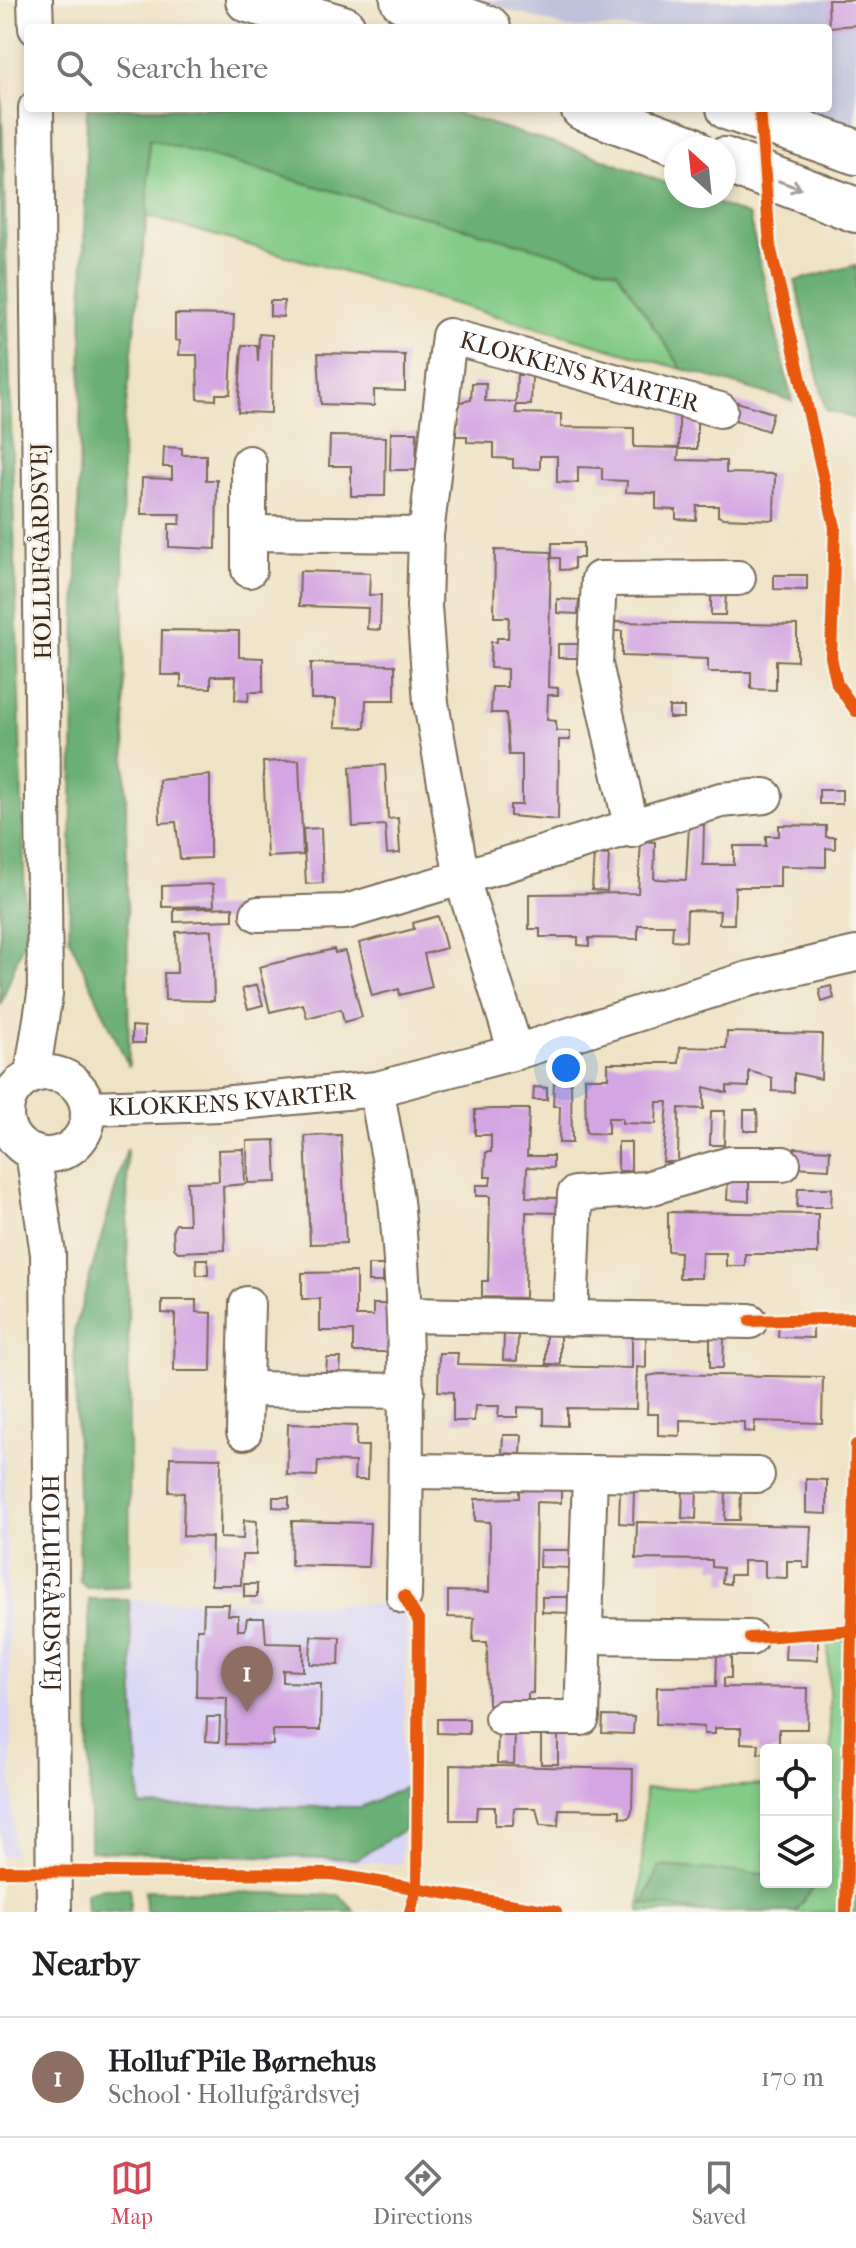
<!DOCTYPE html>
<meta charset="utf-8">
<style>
body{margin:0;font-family:"IM FELL French Canon",serif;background:#f6f6f6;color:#202124}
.controls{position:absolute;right:24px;bottom:24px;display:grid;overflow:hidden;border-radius:8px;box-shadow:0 4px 12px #0003}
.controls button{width:72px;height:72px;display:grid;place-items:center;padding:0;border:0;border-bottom:2px solid #e0e0e0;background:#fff;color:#202124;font:40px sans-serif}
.compass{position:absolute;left:664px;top:136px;width:72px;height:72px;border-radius:50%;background:#fff;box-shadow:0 4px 12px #0003;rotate:333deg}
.you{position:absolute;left:566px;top:1068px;width:28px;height:28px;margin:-20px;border:6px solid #fff;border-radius:50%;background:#1a73e8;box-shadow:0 0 0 12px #1a73e833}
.badge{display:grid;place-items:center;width:52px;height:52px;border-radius:50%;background:#d1495b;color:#fff;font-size:26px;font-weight:700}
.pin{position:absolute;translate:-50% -66px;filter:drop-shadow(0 2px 4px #0008)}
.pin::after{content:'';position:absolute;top:42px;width:28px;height:24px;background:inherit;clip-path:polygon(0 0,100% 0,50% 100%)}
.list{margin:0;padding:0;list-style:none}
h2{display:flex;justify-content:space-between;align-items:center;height:104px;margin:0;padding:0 32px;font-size:34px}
h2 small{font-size:26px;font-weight:400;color:#757577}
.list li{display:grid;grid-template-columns:52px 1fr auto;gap:24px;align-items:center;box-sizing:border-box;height:120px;padding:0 32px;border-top:2px solid #e0e0e0}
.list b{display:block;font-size:30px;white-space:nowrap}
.list p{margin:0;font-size:26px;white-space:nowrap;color:#757577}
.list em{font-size:26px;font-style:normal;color:#757577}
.icon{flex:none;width:44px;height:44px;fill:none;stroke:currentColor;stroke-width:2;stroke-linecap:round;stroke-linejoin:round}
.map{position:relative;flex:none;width:856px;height:1912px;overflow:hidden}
.search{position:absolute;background:#fff;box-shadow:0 4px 12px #0003;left:24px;right:24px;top:24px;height:88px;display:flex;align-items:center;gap:20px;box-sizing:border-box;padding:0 28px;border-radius:8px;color:#757577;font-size:30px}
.sheet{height:224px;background:#fff}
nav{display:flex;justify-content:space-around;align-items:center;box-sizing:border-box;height:112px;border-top:2px solid #e0e0e0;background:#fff;font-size:22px;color:#757577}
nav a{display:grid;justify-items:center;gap:4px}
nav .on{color:#d1495b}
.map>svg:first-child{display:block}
.built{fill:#d9d6f7}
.industrial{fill:#c0c2dd}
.green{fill:#83cb87;stroke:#5f7a52;stroke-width:2}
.forest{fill:#6aaf74;stroke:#526c49;stroke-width:2}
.building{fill:#d3a5e2}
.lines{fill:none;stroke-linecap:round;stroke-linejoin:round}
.minor-casing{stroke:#7a6b59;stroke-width:38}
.major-casing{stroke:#7a6b59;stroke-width:48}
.minor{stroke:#fff;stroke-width:34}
.major{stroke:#fff;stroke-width:44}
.cycleway-casing{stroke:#f7f3e8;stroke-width:17}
.cycleway{stroke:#e8590c;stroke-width:12}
.oneway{stroke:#a79f9a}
.labels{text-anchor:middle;stroke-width:6;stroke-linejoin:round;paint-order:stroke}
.street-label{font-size:24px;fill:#3b2a1e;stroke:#f7f3e8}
</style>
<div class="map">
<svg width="856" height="1912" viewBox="0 0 856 1912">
<rect width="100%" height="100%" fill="#f7f3e8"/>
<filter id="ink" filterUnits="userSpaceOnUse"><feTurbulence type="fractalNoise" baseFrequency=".0125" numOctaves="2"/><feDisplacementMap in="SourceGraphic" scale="16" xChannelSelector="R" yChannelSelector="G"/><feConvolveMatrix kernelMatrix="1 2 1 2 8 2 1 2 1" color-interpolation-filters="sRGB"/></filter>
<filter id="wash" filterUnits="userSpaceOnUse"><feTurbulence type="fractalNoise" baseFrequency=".006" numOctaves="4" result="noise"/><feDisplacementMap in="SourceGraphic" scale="32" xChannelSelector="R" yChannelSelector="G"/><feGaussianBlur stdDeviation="1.8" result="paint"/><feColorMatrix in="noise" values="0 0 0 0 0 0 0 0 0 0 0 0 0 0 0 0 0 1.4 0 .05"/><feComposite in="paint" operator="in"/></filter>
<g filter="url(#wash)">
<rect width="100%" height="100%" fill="#efe3c6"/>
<!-- built -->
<path class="built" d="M0,1292l14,562 -14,2z
M89,1599l318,6 -6,259 -311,-13z"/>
<!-- industrial -->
<path class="industrial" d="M475,0h381v132l-60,-24h32v-80h-260z"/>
<!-- green -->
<path class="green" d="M149,139l468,132 65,98 -535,-153z
M828,1640h28v272h-216l5,-123 121,-4v97h60v-99l5,-1z"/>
<!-- forest -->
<path class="forest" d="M0,49l26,886 -26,71z
M87,108h352l156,48 81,31v9h22l51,20 43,185 -110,-32 -65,-98 -468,-132 -2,77 -25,226 7,625 -60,-129z
M856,265v154l-30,-9 -31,-129z
M127,1148l3,438 -43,2 -7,-6 -6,-250z
M89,1599h40l11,207 221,1 45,-20 -1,42 -48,30 -267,-8z
M659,1866l107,8v8h52l-23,30h-89l-63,-8z
M104,1888h26v24h-43l-1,-19z
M145,1890l194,5 17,17h-210z"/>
<g id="blocks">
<!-- building -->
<path class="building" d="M828,0h28v25l-27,2z
M270,301h14l-1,16 -13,-1z
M175,314l59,1 -4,79h-14v6l-18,-1 -1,-44h-18l1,-14 -5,-1z
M259,334l13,1 -1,78 -33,-1 4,-67h15l1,17z
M318,353l87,2v36l-31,-1v16l-53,-2z
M517,375h15l-1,30h-15v8l45,1v13l73,1v19l45,1 -1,12 48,1v12l49,1 -1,46 -51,-2 -5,-2v-10h-21l-1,14 -20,-1v-9l-20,-1v-16l-30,-1 1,-11 -25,-1v-12l-24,-1v16l-21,-1v-26h-17v13l-27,-1v-9l-19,-1v-15l-27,-1v-6h-11v-33l15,-3 1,-17h14l-1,18 31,1z
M737,402l36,11 -5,18 -36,-12z
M679,418h18v31h-18z
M391,432h26l-1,38h-26z
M330,436l56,1 -1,59h-34v-30h-22z
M164,447l18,1v7h24v25h11l-1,69 -47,-2v-23h11l1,-10h-40l1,-36 30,1v-12h-9z
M552,543h31v15h-9v11l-14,1v-12h-8z
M495,550l56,2 -3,135 10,1v7h-10l-1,25 9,1v10h14v9h-11l-1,80 -48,-4v-11h12v-50h-13l-3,-42h-15l1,-26h15v-18l-17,-1 1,-26h6v-4h11l1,-21h-15z
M300,571l70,2 -1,22h12l-1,35 -13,-1 1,-21 -69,-2z
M774,575h33v15l-33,-1z
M711,590h15l-1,25h-14z
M557,599l22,1 -1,14 -21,-1z
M614,622l183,3v36l-21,-1v30l-25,-1v-17h-43v-13l-86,-3v-25h-8z
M162,630l77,1v26l24,1v34h-14l-1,9 -13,-1 1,-24h-25v12l-30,-1v-12h-20z
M558,644h22v14h-22z
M311,663l84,2v35h-29l-1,28 -30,-1 1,-28h-25z
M669,707h15v11h-15z
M299,760l4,95 -36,2 -4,-95z
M385,765l3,54 10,-1 2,35 -13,1 -2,-29 -32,2 -3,-60z
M210,775v83l-30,1 -4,-37 -16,1 -1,-43z
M819,790h23v14h-23z
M689,825h15l-1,40h31v-19h32v-10h13v-11l47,1v11h9v12l-9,-1v19l-46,-1v21h-45l-1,37h-15l1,-13 -33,-1 -1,31 -14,-1 1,-15h-35v14l-49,-1v8l-11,-1v-8h-38v-8h-11v-35l109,-1 3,-52 14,1 -1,37 32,1z
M321,828l2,55 -17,1 -3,-55z
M594,854l15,1 -2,36 -15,-1z
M213,884l1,22 -52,1v-21z
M233,907v13l-59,2v-13z
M438,916l8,32 -22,6 8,33 -32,8 -1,-6 -27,7 -13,-53 55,-14 -1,-6z
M212,930l2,71 -49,-1 -1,-27h13l-1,-41z
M334,949l1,4 10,-2 17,66 -18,5 -3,-13 -34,9 -4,-14 -33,8 -11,-45z
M257,985l6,20 -15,4 -6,-20z
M831,986l3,12 -12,4 -3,-13z
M132,1026l13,1v16h-13z
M727,1032l95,2 -1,45 -27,-6v19l-22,-1v-13l-23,-7v16l-22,-1v7l-23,-6v22l-25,-1 -1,54h-15l5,-60h-11l-1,22 -34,-1v-5h-14v16l-22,-1 -1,-55h23v-15h71l1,-16 46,1z
M554,1083h17l1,60h-13l1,-37h-7z
M534,1087l13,1v12h-14z
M492,1109h37l-2,47h26v12l-26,-1 -1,30 32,1v15l-32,-1 -1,86 -43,-1v-16h6l2,-85h-14v-11h14l1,-8h-6l1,-25h5v-17h-16v-25z
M744,1110h13l1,21h-14z
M711,1111h14l-1,34h-14z
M341,1135l5,108 -36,1 -5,-108z
M275,1140l2,42 -29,1 -1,-42z
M618,1142h13v29h-13z
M795,1148l35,2 -1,19 -35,-2z
M244,1149l1,35 -22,2 2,64 -47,2 -4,-4 -1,-19 3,-5h13l-2,-42 32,-1 -1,-31z
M728,1179l21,1v21l-22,-1z
M798,1188h34l-1,19h-34z
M668,1212l150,2v40h-73v12h-19v-13h-24l-1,25h-22l1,-26 -12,-1z
M196,1259h12v16h-11z
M368,1265h15v17h-15z
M356,1272v44h17v-12h14l2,48h-36v-21h-33v-32h-18v-26z
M162,1300h34v12l16,1 -1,58h-37l1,-57 -13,-1z
M779,1322l34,2v14l-35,-1z
M504,1334h14l-1,27 -14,-1z
M546,1334h14v30h-14z
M632,1335h14v33l-9,-1 -1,42 -69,-1v18l-23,-1v-17l-26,-1v10h-20l1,-11h-24l-1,15h-21v-29l-15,-1 1,-38h19l-1,11 175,4z
M710,1338h14l-1,30h-13z
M327,1358h14l-1,15h-14z
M659,1374l164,3 -1,46 -67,-2 -1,11 -10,-1v-9l-64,-2v16l-22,-1v-21h-11l1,-38z
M288,1424l69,2 -1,20h12l-1,34h-13l1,-18 -37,-1 -1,15 -30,-1z
M503,1435h19l-1,19 -19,-1z
M170,1457l51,1 -1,80 23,1 1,-19 13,1 -1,34h-14l-1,30h-30l1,-48 -29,-1 1,-43 -15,-1z
M806,1479l21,1v34l-21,-1z
M519,1487l42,1v15l-25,-1 -3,191h-5v12l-40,-1 -1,-62h-14l1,-24 -26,-1v-26l41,1 1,-70 -15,-1v-22l44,-1z
M683,1488l14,1 -1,30 -14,-1z
M620,1490h14l-1,34 -14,-1z
M726,1491l15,1 -1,28h-15z
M273,1497h16v11l-16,-1z
M292,1521l78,2 -2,44 -77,-2z
M637,1522l174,4 -2,42h-6v-7h-16v17l-22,-1v-16h-22v14h-13v9l-8,-1 1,-15 -11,-1v-7l-76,-1z
M540,1550h34l-1,18 -34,-1z
M244,1584h13v13h-13z
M542,1597h30l-1,16 -29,-1z
M204,1604h25l-1,11h10v15h7l2,-12h17l2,25 37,1v27l-20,-1v12l38,1 -1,47h-47v15l-47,-1 1,-46 -31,-1 1,-68h6z
M311,1636l29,1 -1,28 -29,-1z
M786,1640h32v20l-33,-1z
M717,1654l14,1v23h-7v9l84,1 -1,41h-28v21l-21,4 1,-10 -18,-1v-15h-26v6h-11v-7l-48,-3 1,-37 59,-1z
M603,1716l31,1 -1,17 -31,-1z
M207,1717h13l-1,25 -13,-1z
M437,1719h32v15l-32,-1z
M498,1732h17l-1,32 -17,-1z
M541,1733h17v31h-17z
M450,1765l183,4 -1,42 -3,7 -9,-1v-7l-61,-1 -1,17 -18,-1 -4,-17h-22l-1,17h-18v-18h-18l-1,13h-26z"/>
</g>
</g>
<g filter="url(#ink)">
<use href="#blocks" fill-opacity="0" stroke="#7a6b59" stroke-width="2"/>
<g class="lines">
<defs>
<g id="minor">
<path d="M35,0l1,28"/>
<path d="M250,533l176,2"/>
<path d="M249,570v-107"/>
<path d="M632,830l-37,-166 4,-85 139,-1"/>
<path d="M258,914l88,-2 375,-112 44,-4"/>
<path id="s1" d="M516,1052l-54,-173 -31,-176 -7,-97 2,-71 23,-199 271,74"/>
<circle cx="47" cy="1114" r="41"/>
<path d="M32,1075l13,-81 -9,-886"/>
<path d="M377,1089c5,40 16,80 20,121 12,129 9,257 7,386"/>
<path id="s2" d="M88,1108l133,-4 156,-15 139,-37 232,-73 108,-25"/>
<path id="s3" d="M33,1152l15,102 6,658"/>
<path d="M404,1315l346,6"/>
<path d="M570,1319l5,-125 71,-5 84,-25h53"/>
<path d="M245,1389l162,2"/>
<path d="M244,1432l3,-128"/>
<path d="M406,1471l351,4"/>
<path d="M587,1636l163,2"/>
<path d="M502,1718h80l8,-244"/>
</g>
<path id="major" d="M248,0l95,28
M403,0l85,28
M583,108l107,40
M729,108l127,44
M724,160l132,50"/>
</defs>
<!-- minor casing -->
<use href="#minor" class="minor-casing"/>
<!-- major casing -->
<use href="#major" class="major-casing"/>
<!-- minor -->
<use href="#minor" class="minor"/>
<!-- major -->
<use href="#major" class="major"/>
<defs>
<path id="cycleway" d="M760,108l10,138 65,281 -4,130 6,27 19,27
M750,1321l106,-3
M404,1596l15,26 -2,265 -7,25
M750,1638l106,-8
M0,1871l332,3 224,38
M846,1912l10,-467"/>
</defs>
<!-- cycleway casing -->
<use href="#cycleway" class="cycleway-casing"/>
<!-- cycleway -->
<use href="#cycleway" class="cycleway"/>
</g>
<!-- one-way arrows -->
<defs><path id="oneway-shaft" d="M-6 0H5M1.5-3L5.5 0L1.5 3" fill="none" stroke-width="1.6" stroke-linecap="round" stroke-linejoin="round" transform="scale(2)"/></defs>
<use class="oneway" href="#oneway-shaft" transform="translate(790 185) rotate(20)"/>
</g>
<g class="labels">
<!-- street labels -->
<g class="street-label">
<text dy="8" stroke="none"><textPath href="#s1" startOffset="864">KLOKKENS KVARTER</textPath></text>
<text transform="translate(41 551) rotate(-91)" y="8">HOLLUFGÅRDSVEJ</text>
<text dy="8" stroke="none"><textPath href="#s2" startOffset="144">KLOKKENS KVARTER</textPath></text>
<text dy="8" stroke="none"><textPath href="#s3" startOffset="432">HOLLUFGÅRDSVEJ</textPath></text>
</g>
</g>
</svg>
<div class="controls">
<button><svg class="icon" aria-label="locate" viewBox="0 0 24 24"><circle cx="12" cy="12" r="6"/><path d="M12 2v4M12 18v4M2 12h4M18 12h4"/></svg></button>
<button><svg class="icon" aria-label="layers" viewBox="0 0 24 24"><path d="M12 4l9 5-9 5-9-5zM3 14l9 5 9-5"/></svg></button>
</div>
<svg class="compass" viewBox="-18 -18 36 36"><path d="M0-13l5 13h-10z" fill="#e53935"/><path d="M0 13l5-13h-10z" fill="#757577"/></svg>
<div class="you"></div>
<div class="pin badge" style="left:247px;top:1712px;background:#8d6e63">1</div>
<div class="search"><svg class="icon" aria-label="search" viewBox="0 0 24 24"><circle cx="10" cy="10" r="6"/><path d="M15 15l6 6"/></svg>Search here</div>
</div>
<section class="sheet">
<h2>Nearby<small></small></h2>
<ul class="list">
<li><span class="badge" style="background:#8d6e63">1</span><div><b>Holluf Pile Børnehus</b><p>School · Hollufgårdsvej</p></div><em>170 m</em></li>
</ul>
</section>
<nav>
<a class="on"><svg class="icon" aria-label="map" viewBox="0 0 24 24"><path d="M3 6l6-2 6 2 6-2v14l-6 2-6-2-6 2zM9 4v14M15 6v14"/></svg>Map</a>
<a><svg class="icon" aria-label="directions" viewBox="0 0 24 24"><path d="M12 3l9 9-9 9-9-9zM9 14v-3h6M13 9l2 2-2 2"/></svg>Directions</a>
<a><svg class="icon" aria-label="saved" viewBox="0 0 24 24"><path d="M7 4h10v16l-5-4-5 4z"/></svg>Saved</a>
</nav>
